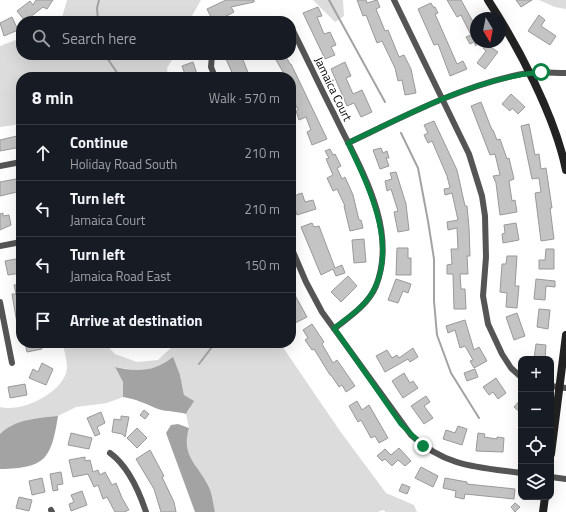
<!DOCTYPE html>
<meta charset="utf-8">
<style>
body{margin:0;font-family:"Titillium Web",sans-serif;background:#20242c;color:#f1f3f6}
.controls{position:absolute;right:12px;bottom:12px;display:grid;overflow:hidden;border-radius:8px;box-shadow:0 4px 16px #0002}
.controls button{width:36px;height:36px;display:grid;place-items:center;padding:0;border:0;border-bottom:1px solid #363941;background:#171b24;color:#f1f3f6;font:20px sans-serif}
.compass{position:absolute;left:470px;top:12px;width:36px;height:36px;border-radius:50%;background:#171b24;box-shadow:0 4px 16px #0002;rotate:170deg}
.stop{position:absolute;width:12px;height:12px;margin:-9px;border:3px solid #0b8043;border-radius:50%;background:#fff}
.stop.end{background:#0b8043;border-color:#fff;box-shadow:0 1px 4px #0008}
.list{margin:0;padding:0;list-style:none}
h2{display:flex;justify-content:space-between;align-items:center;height:52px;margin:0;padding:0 16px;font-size:17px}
h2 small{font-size:13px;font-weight:400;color:#9ea1a6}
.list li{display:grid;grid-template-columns:26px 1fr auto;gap:12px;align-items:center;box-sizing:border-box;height:56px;padding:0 16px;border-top:1px solid #363941}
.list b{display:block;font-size:15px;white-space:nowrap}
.list p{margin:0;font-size:13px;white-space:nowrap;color:#9ea1a6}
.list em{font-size:13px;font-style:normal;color:#9ea1a6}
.icon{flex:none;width:22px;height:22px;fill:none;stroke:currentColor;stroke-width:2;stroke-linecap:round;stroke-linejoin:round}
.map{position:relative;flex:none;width:566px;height:512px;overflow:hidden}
.search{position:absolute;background:#171b24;box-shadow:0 4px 16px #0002;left:16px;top:16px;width:280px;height:44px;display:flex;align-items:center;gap:10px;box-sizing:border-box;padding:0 14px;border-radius:16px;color:#9ea1a6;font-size:15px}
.panel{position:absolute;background:#171b24;box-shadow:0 4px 16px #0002;left:16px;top:72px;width:280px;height:276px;border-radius:16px}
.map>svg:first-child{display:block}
.green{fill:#dcdcdc}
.water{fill:#a3a3a3}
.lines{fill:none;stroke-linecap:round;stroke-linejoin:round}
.stream{stroke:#a3a3a3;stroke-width:2}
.building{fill:#c4c4c4;stroke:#999}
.street{stroke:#555;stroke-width:6}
.secondary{stroke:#222;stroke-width:8}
.route{stroke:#0b8043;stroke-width:5}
.labels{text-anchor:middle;stroke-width:3;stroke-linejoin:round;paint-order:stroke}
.street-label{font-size:12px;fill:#000;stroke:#fff}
</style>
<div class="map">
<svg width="566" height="512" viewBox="0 0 566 512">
<rect width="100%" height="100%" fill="#fff"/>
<!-- green -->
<path class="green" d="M67,0h134l-12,21h-128z
M313,0h30l1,16 -9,6z
M539,0h27v9l-11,-2z
M21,38v17h154l-8,13 1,9h-147v47l-21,3v-81z
M63,343h42l10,11 22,8 21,-2 18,-17h104l60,88 46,62 28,12 3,7h-31l-3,-2 -5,2h-163l-6,-26 -22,-33 -1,-12 3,-13 -3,-14 4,-5 -6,-14 -4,-20 -18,-8 -20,4 -27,-4 8,15v15l-16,6 -31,4 -18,9 -27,3 -27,11 -4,4v-27c22,6 65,-15 67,-39 0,-8 -3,-17 -4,-25z"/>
<!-- water -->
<path class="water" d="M173,357l7,18 4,20 10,6 -8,13c-9,-3 -19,-2 -28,-5 -12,-5 -22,-10 -35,-12v-15l-8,-15c23,5 39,5 58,-10z
M58,416c-7,44 -13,52 -58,53v-35c15,-15 39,-16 58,-18z
M178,424l11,4c-8,28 7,34 19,57 4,8 5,18 7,27h-20l-29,-79 5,-8z"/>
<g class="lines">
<!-- stream -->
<path class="stream" d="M329,0l56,102
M98,21l-1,-13 2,-8
M105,55l15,22
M401,133l17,35 10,53 6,38v42l3,34 14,38 28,45
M199,364l16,-21"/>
</g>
<!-- building -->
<path class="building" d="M36,0h17l-6,9 -4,-2 -18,14 -8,-10 13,-10 3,4z
M226,0h28v2l-23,5 3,5 -17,9h-4l-6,-12z
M357,0h9l1,3 10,-3 3,7 -4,2 9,22 3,-1 11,27 5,-2 7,14 5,24 -11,2 -3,-15 -4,1 -3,-13 -13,-27 -5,2 -11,-28 -3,1z
M447,0h14l15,27v19l-2,-4 -4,2 -4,-7 5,-2 -10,-20 -4,2z
M516,0h16l-11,7z
M431,3l2,4h2l3,6 -3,1 22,50 6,-3 4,8 -17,7 -12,-32 -4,1 -16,-36z
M318,7l4,9 -5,1 7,17 6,-2 6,13 -5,2 4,8 -10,4 -22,-46z
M539,15l6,5 -4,6 15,10 -6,9 -22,-14z
M12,17l6,13 -14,6 -4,-13z
M486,44l12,8 -13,17 -8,-6 9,-12 -3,-3z
M236,55h5l8,20 -15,2 -8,-18z
M273,55h12l5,9h1l36,75 -15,6 -5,-13 4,-2 -5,-13 -7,3 -3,-9 2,-1 -7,-15v-18h-5z
M193,62l5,15h-12l-4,-11z
M345,62l6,14 -5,2 7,16 9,-4 10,22 -11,5 -7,-14 -7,3 -16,-37z
M511,94l14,13 -7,7 -6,-6 -2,3 -8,-7z
M481,102l11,28h1l4,10 3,-1 7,20 2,-1 5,21 -5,2 3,20 3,-1 2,12 -17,3 -4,-32 -3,-7 7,-1 -5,-21 -5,1 -19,-49z
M434,121l23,49 8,36h2l2,21 1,29h-3l1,18h-8l1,15h4l1,20h-12l-1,-35h-6v-9l5,-1 -1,-15h7l-1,-21 -9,2 -1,-8 11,-2 -6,-27 -7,2 -1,-6 6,-1 -3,-12 -15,-35 -4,2 -4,-8 4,-2 -4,-8z
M529,124l6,31 4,-1 2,15 5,-1 6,40h-2l4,31 -13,2 -6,-48 6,-1 -2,-14 -7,1 -11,-53z
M21,135v12l-21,4v-11z
M381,148l2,5 4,-2 2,7h-3l3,8 -9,3 -7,-19z
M330,149l3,6 2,-1 6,12 -4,2 5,11 3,-2 8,18 6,25h2l2,8 -13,3 -6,-25h1l-8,-17 -4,2 -6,-13 6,-3 -7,-16 3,-1 -4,-7z
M396,172l10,32 3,26 -11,2 -4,-20 4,-1 -7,-22 -4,2 -2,-10 7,-2 -2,-6z
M21,178v13l-21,5v-14z
M302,193l3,9 8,-2 3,9 -19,6 -6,-18z
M3,213v3l6,-1 2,10 -11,5v-16z
M312,223l2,4 5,-1 16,42 7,-3 3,8 -9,3 -3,-7 -12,6 -20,-48z
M516,223l3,17 -16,3 -1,-9 3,-1 -1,-8z
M364,239l2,23 -12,1 -2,-23z
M397,248h11v10h3v17h-15z
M546,249h8v20h-15v-9h6z
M507,256h10l-2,30h4l-2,22 -11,-1 1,-14 -7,-1 2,-28h4z
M21,258v15l-13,2 -3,-14z
M348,276l9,10 -16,16 -10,-10z
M396,279l15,5 -3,9 -5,-2 -5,12 -10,-3z
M536,279l19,2v6l-9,-1 -1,14 -11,-1z
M21,284v45h-3l-6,-35h4l-2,-9z
M291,288l16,29 -16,8v-8l2,-1 -2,-3z
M539,309l11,1 -2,19 -11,-2z
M517,313l8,23 -11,4 -8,-23z
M465,320l9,30 5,-3 8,14 -13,7 -4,-7 3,-1 -8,-14 -5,2 -5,-18 -7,3 -2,-7z
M312,324l12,18 -2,2 11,19 4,-3 18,26 -9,6 -4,-7 -3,2 -8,-12h-1l-16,-26 -2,1 -7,-10 3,-2 -5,-8z
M25,343h16l1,6 -15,3z
M536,344l10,1 -1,14h-11z
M413,348l5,9 -8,5 -2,-3 -23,13 -9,-16 11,-6 5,8 5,-3 2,3z
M42,363l11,6 -7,16 -17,-7 4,-9 5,3z
M475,369l3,8 -11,4 -3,-8z
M404,373l6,10 3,-2 5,7 -15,10 -11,-17z
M496,378l10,15 -8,6 -5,-7 -4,3 -6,-8z
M25,384l2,11 -17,3 -2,-11z
M426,396l4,6 -6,4 9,12 -9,6 -13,-18z
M521,399v14l-7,-6z
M357,401l5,9 7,-5 19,33 -9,5 -4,-7 -4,2 -10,-18 -3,2 -9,-16z
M144,410l5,4 -4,5 -5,-4z
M101,412l4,11 -8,4 3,7 -5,2 -8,-18z
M121,416l8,1 -4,20 -3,-3 -10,-2 2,-13 7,1z
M458,426l9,3 -5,16 -19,-6 3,-9 9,3z
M137,428l10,10 -10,10 -10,-10z
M71,433l21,5 -3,11 -21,-4z
M478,433l7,1 -1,3 13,2v-2l7,1 -1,14 -27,-1z
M399,448l12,13 -6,5 -7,-6 -6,6 -7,-7 -3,2 -5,-5 8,-7 6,6z
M150,450l14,26 -2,1 12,25 2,10h-15l-7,-23 -18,-30z
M85,457v4l5,-1 3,12 5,-2 2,5 5,-3 7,13 4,-2 6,15 7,12 -5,2h-9l-8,-15 -4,2 -5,-14 -4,2 -6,-13 -15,3 -4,-17z
M421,467l17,9 -5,11 -18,-9z
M61,472l2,12 -6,1 1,5 -5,1 -3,-17z
M42,478l3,14 -13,3 -3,-14z
M445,478l22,4v2l48,5 -1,10 -49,-5 -1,5 -9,-2 1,-6 -13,-3z
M402,484l8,3 -3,7 -8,-3z
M82,491l5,14 -16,6 -2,-7 5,-2 -3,-7z
M19,497l13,3 -3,11 -13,-3z
M515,503l5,4 -5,5 -4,-5z"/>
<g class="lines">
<!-- street -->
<path class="street" d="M394,0l75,154 13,42 3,20 1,41 -3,39 5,28 14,30 9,14 10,9
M268,21l9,-2 7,2
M291,27c15,29 28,58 43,87 24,51 65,113 42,172 -8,19 -27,31 -42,43
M212,55l-1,12 4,10
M348,143c55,-26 109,-55 169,-68 16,-4 33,-2 49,-2
M0,166l21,-4
M0,246l21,-4
M291,247l15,35 16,30 89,123c35,32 65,32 110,38
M0,302l12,61
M551,386l15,2
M110,453c18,13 29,38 36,59
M551,477l15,2
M51,510l1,2"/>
<!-- secondary -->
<path class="secondary" d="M488,0c30,46 67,116 78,170
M551,454l15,-119
M543,512l2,-15"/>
</g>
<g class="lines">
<!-- route -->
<path class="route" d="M423,446l-22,-22 -67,-96c12,-9 25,-17 34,-29 34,-46 1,-112 -20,-156 61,-29 124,-64 193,-71"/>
</g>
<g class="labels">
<!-- street labels -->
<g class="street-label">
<text transform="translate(333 89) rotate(64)" y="4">Jamaica Court</text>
</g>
</g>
</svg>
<div class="controls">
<button>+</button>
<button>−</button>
<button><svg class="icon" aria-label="locate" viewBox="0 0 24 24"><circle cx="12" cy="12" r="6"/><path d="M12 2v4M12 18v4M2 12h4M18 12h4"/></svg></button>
<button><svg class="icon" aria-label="layers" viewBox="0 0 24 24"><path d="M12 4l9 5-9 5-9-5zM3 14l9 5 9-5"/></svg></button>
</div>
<svg class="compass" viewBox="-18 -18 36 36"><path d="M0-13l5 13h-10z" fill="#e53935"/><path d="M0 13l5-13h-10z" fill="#9ea1a6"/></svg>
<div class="stop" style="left:541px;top:72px"></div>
<div class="stop end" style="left:423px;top:446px"></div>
<div class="search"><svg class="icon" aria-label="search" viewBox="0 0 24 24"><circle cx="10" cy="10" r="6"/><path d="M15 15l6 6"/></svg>Search here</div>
<section class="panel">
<h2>8 min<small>Walk · 570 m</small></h2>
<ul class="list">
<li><svg class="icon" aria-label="ahead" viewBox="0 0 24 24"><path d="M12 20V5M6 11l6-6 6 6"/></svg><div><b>Continue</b><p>Holiday Road South</p></div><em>210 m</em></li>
<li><svg class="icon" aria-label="left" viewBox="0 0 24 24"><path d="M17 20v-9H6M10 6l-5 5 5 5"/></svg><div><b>Turn left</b><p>Jamaica Court</p></div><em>210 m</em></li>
<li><svg class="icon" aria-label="left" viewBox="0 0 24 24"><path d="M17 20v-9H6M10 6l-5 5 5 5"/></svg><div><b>Turn left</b><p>Jamaica Road East</p></div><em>150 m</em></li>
<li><svg class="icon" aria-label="arrive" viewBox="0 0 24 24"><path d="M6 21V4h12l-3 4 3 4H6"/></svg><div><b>Arrive at destination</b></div></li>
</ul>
</section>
</div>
